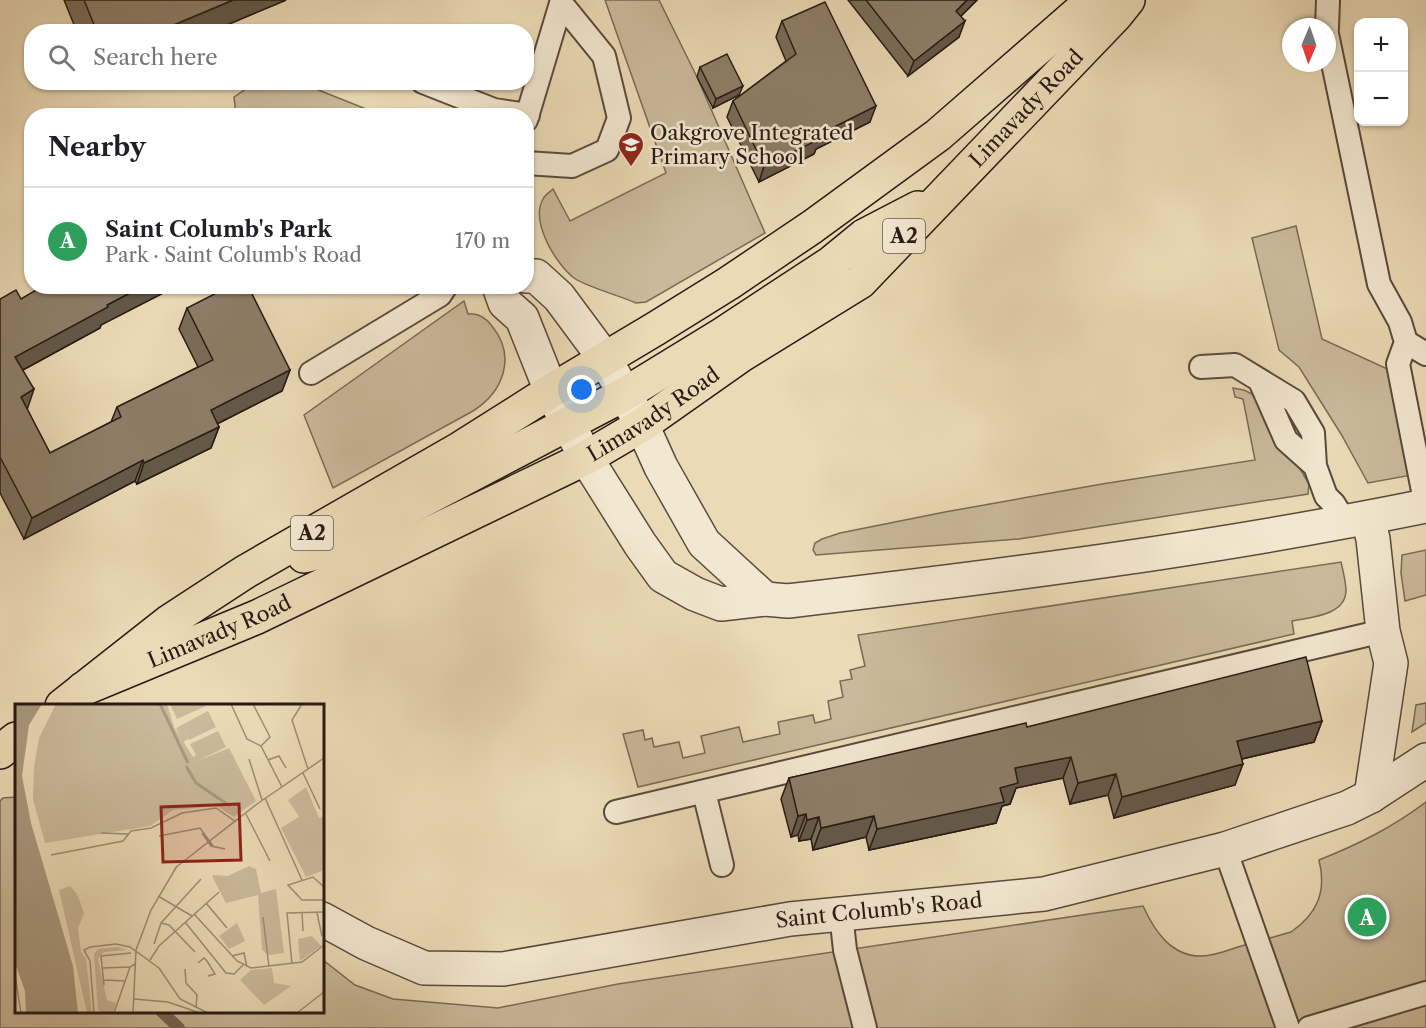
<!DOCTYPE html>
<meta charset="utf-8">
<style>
body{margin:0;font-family:"Libre Caslon Text",serif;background:#f2f2f2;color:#202124}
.controls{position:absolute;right:18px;top:18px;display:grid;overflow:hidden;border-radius:12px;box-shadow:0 2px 4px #0004}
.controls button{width:54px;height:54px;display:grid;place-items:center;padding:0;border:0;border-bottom:2px solid #e0e0e0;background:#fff;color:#202124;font:30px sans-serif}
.compass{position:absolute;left:1282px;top:18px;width:54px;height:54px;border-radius:50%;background:#fff;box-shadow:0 2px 4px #0004;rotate:182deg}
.you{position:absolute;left:582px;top:390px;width:21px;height:21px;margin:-15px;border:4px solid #fff;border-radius:50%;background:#1a73e8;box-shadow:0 0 0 9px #1a73e833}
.badge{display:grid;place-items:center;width:39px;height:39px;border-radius:50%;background:#111827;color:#fff;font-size:20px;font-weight:700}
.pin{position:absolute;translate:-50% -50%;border:3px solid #fff;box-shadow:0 2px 6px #0006}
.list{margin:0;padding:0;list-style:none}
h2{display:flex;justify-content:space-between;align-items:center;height:78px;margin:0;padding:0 24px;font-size:26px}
h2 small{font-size:20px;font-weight:400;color:#757577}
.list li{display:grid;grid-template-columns:39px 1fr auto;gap:18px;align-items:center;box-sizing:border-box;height:108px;padding:0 24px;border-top:2px solid #e0e0e0}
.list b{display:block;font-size:22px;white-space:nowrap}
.list p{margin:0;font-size:20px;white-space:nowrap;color:#757577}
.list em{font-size:20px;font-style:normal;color:#757577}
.icon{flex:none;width:33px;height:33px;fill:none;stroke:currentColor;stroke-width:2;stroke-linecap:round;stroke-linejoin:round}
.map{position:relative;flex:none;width:1426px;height:1028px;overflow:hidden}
.search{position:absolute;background:#fff;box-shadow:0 2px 4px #0004;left:24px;top:24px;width:510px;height:66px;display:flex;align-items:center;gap:15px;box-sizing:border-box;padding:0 21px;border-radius:24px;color:#757577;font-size:22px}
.panel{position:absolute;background:#fff;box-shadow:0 2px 4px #0004;left:24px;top:108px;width:510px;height:186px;border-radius:24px}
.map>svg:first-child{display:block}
.green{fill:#cab99a;stroke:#796a56;stroke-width:1.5}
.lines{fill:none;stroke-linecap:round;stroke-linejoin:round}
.stream{stroke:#756654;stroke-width:12}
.service-casing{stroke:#594a3c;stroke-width:26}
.minor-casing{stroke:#594a3c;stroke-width:36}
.trunk-casing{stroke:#281a13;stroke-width:36}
.service{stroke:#f2e7d0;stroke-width:22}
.minor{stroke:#f2e7d0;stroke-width:33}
.trunk{stroke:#ebdab6;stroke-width:33}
.wall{fill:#796c59;stroke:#281a13;stroke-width:1.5}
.shaded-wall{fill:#635849;stroke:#281a13;stroke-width:1.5}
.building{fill:#8d7e68;stroke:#281a13;stroke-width:1.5}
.labels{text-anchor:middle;stroke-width:5;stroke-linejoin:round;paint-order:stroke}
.shield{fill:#f2e7d0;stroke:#65584c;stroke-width:1.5}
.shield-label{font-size:20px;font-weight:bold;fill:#281a13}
.street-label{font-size:21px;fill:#281a13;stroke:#f2e7d0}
.poi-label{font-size:21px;fill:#281a13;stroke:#f2e7d0;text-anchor:start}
.inset-river{fill:none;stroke:#a9997f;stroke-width:3}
.inset-road{fill:none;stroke:#9d8d75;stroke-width:1.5}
.view{fill:#8f2418;fill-opacity:0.15;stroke:#8f2418;stroke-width:3}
.inset-edge{fill:none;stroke:#281a13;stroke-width:3}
</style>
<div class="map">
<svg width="1426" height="1028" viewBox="0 0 1426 1028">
<rect width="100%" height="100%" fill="#ebdab6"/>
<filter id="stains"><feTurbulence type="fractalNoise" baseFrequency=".00333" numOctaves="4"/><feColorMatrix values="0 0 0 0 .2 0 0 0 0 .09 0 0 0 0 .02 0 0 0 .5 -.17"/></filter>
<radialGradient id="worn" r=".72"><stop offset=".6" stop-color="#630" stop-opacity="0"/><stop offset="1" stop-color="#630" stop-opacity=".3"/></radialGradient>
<!-- green -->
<path class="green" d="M605,0h54l38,77 68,156 -119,69 -10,1c-15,-7 -52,-17 -62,-25 -18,-14 -44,-56 -31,-79 2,-4 7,-7 10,-10l17,32 96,-48z
M255,83h46l80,32h-145l-2,-18z
M1296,226l26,113 72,33 18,103 -44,8 -27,-49 -42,-67 -20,-17 -27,-112z
M464,301l4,13c10,-1 18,4 24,12 25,31 11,66 -19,85l-140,77 -29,-73z
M1233,388l11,2 14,7 51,87 -1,10 -289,45 -203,16 -3,-5 2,-7 7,-4 18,-6 105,-21 157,-28 153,-24 -12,-61 -8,-2z
M1426,550v45l-21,6 -4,-28 1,-18z
M1341,562c2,9 5,20 5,29 -1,25 -36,26 -54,30l2,13 -656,153 -15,-53 20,-4 2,10 7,-2 2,9 25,-5 4,16 22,-5 -4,-17 38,-9 4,15 37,-8 -2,-12 35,-7 2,8 16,-4 -3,-18 15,-4 -3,-16 12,-2 -2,-9 15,-4 -7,-31z
M1426,703v20l-14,9 4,-27z
M16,797v215h306l1,-52 32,25 38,14 105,9 120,-24 525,-78c11,24 28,51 59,50 12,0 24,-5 36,-9 18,-5 35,-10 53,-15 26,-18 36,-40 28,-72 40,-16 72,-32 107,-58v226h-1426v-227l3,-3z"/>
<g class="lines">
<!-- stream -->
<path class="stream" d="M162,1012l17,16"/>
<defs>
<path id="service" d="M1327,28l1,-28
M1327,34l52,250 21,38 6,20 -8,22 28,142
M423,82l71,28 34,5
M526,120l36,-120
M526,163l46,3 35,-16 12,-32 -15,-62 -43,-53
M1406,342l20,12
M1201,367l34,-2 59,36 19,32 2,33 11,30 8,8 11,18
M311,373l129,-78 6,-9
M1260,381l26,59 29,26
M704,792l18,73
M616,812l767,-181
M1225,849l63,179
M841,914l4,36 20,78
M1309,1028l117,-35"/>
<g id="minor">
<path d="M526,276h10l23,21 46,62 37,66 19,42 43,76 61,56"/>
<path d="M499,286l6,17 17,15 29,73 35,67 54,86 23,32 32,18 26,10 44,-5 23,2c214,-25 427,-52 638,-95"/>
<path d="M1368,518l5,21 10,92 8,32 -20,133"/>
<path id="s1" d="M322,919l44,24 58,25 79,1 287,-50 254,-25 181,-45 122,-41 24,-12 55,-36"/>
</g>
<g id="trunk">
<path d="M304,556l24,-6 297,-156 98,-60 108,-71 33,-27 54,-28"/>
<path id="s2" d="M83,689l174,-72 329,-159 56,-33 98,-69 120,-74 256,-267 12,-15"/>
<path d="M62,706l108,-85 75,-49 216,-124 90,-57 104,-62 74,-46 83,-56 126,-92 155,-135"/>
<path d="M0,752l16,-13"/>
</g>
</defs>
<!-- service casing -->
<use href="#service" class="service-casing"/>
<!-- minor casing -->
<use href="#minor" class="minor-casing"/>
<!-- trunk casing -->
<use href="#trunk" class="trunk-casing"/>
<!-- service -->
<use href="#service" class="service"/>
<!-- minor -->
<use href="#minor" class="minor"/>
<!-- trunk -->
<use href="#trunk" class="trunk"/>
</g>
<!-- wall -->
<path class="wall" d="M64,0h222l-76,32h-133z
M848,0h129l-16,16 -2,21 -51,39z
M782,21l88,101 -54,27 -2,5 -55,28 -32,-65 6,-16 53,-40 -10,-24z
M700,67l39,28 -26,13 -16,-31z
M0,299h21l80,26 -1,3 -77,42 4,39 23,44 61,-31 6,-15 81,-40 -19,-38 8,-21 103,62 -8,21 -65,33 2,3 -8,21 -74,36 -2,-3 -111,58 -24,-46z
M1322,721l-8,21 -72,17 -7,26 -121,33 -6,-23 -38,9 -7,-26 -47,10 -6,16 -8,2 -6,17 -127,27 -3,-13 -53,13 -2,-11 -12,2 -1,-6 -7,2 -10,-38 8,-21 238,-51z"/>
<!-- shaded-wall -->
<path class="shaded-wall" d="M233,0h53l-76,32h-53z
M967,0h10l-26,26 5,-15z
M965,21l-6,16 -51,39 6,-15z
M743,86l-4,9 -26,13 3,-9z
M876,106l-6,16 -54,27 -2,5 -55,28 5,-16 54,-31z
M143,286h34l-76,39 -1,3 -92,50 7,-21 92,-52z
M290,370l-8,21 -79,40 8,-21z
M34,389l-7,21 -6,-13z
M219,427l-8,21 -74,36 7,-21z
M143,460l-8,21 -111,58 8,-21z
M1322,721l-8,21 -85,20 8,-21z
M1071,757l-8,21 -47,10 -6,16 -8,2 -6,17 -127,27 8,-21 123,-41 15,-20z
M1243,764l-8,21 -121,33 8,-21z
M1116,774l-8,21 -38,9 8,-21z
M806,814l-8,21 -7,2 7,-21z
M874,816l-8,21 -53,13 8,-22z
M819,817l-8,22 -12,2 8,-21z"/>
<!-- building -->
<path class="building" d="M84,0h149l-76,32h-60z
M866,0h101l-11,11 9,10 -51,40z
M825,2l51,104 -58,29 2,4 -56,27 -31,-65 63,-47 -14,-33z
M727,54l16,32 -27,13 -16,-32z
M43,286h100l-36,19 1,2 -93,50 19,32 -13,8 29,56 71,-36 -4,-10 96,-47 -26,-52 43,-22h18l42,84 -79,40 8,17 -75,36 -1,-3 -111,58 -32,-61v-158l16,-9 5,9z
M1306,657l16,64 -85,20 6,23 -121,33 -6,-23 -38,9 -7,-26 -56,11 3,15 -18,5 4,14 -127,27 -3,-13 -53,12 -2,-11 -12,3 -1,-6 -8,2 -9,-38 237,-55 1,4z"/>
<!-- icons -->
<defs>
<symbol id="school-pin" viewBox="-11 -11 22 30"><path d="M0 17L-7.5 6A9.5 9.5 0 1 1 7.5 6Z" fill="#8f2418" stroke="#f2e7d0"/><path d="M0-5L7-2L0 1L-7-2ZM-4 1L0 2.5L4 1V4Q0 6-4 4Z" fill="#fff"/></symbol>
</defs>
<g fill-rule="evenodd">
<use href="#school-pin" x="616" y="130" width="30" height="40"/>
</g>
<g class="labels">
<!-- shield labels -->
<g class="shield">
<rect x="883" y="219" width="42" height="34" rx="4.5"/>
<rect x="291" y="516" width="42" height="34" rx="4.5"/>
</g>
<g class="shield-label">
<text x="904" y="243">A2</text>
<text x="312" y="540">A2</text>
</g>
<!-- street labels -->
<g class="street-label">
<text dy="7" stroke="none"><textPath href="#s2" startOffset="1120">Limavady Road</textPath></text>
<text dy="7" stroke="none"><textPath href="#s2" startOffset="634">Limavady Road</textPath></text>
<text dy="7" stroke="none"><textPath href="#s2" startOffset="148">Limavady Road</textPath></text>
<text dy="7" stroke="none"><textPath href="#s1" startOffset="573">Saint Columb's Road</textPath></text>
</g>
<!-- poi labels -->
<g class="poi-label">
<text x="650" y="140">Oakgrove Integrated<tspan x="650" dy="24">Primary School</tspan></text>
</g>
</g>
<!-- overview -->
<g transform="translate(15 704)">
<rect width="309" height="309" fill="#ebdab6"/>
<path d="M41,0h111l7,23 19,30 3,-2 -6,-11 28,-13 8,16 -29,14 32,-13 27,53 -22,16 -17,-11 -44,4 -23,16 -105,17 -12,-44 1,-32 5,-29zM155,0h35l1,2 -29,13zM193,7l8,16 -27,13 -6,-12 5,11 -5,3 -7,-14zM291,83l13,31 5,-2v54l-18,7 -25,-49 18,-11 -11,-17zM234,162l7,3 5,24 15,-4 8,64 -16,2 -6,-5 -4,-55 -32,8 -12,-23 -2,-5 16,1zM55,182l7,8 7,19 -6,15 3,24 5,7 6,54h-5l-28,-123zM222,219l8,18 -16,8 -10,-13zM297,232l9,10 -21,15 -2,-22zM102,243l10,3 -23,2 -6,7 9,41 9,3 -3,10h-11l-4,-3 -4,-56 4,-5zM257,264l2,15 17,3 -27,19 -24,-25 11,-10z" fill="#cab99a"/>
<path d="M0,0h27l-13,21 -7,51 9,47 42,143 5,47h-52l-1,-22 -10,-28z" fill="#a9997f"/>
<path class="inset-river" d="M145,0l28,59M171,62l10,17 34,23"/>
<path class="inset-road" d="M216,0l16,35 14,7 21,41M238,0l17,33 -9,9M287,0l-10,16 16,49M234,55l13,41M253,56l11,-4 7,12M288,69l17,36M250,94l37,82M231,110l24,47M86,129l27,1M187,129l9,13 14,3M144,132l41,-8 13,18M36,151l72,-14 8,-10 20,-3 31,-15 34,-5 20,14M160,164l82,-64 67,-46M309,183l-11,-10 -25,8 14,15h22M143,192l34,20M191,199l21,25M287,208l1,19M302,209l5,23M179,210l43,47 14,7 51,-6 22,-17M248,213l6,50M170,218l41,51 8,1 9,-9M146,219l8,2 26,27M139,240l7,-21 40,-44M75,243l26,-3 14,3 29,21 21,31 28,14M75,243l-6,3 6,11 4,52M121,246l15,-40 26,-44M217,252l12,-3 3,14M135,256l9,-14 60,-54M183,259l6,-5 3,3 8,13 -7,2M277,260l-5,-51 37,-1M88,264l27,-1M170,265l1,14 11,12 -1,13M0,271l6,38M89,276l22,1M89,281l-3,-29 30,-3M119,295l34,3 32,11M99,309l16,-46 5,-3M118,309l3,-63M282,309l27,-21"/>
<path class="view" d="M224,100l2,56 -78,2 -2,-55z"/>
<rect width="309" height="309" class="inset-edge"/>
</g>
<rect width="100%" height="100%" filter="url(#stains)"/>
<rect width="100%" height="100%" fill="url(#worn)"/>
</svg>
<div class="controls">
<button>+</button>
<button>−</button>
</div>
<svg class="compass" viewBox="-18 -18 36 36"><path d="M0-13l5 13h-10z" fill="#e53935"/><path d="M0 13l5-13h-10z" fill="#757577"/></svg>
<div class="you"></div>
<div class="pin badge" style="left:1367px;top:917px;background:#2e9e5b">A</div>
<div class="search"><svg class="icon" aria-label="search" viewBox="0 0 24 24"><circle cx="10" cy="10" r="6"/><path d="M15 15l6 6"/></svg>Search here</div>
<section class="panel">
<h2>Nearby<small></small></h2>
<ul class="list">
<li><span class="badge" style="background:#2e9e5b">A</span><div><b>Saint Columb's Park</b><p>Park · Saint Columb's Road</p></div><em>170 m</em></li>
</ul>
</section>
</div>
